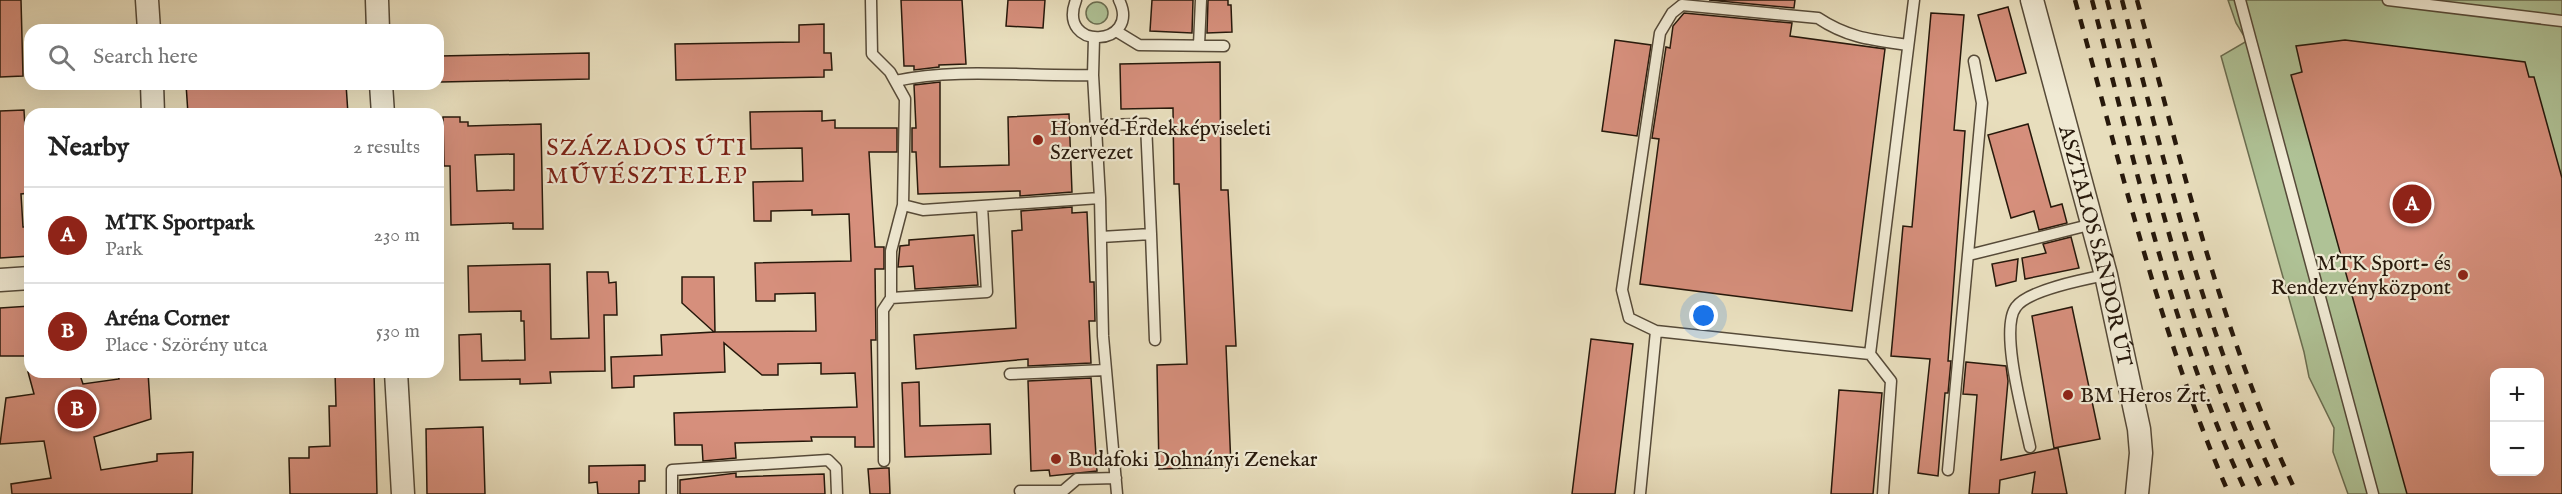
<!DOCTYPE html>
<meta charset="utf-8">
<style>
body{margin:0;font-family:"IM FELL English",serif;background:#f6f6f6;color:#222}
.controls{position:absolute;right:18px;bottom:18px;display:grid;overflow:hidden;border-radius:12px;box-shadow:0 6px 24px #0002}
.controls button{width:54px;height:54px;display:grid;place-items:center;padding:0;border:0;border-bottom:2px solid #e0e0e0;background:#fff;color:#222;font:30px sans-serif}
.you{position:absolute;left:1704px;top:316px;width:21px;height:21px;margin:-15px;border:4px solid #fff;border-radius:50%;background:#1a73e8;box-shadow:0 0 0 9px #1a73e833}
.badge{display:grid;place-items:center;width:39px;height:39px;border-radius:50%;background:#8f2418;color:#fff;font-size:20px;font-weight:700}
.pin{position:absolute;translate:-50% -50%;border:3px solid #fff;box-shadow:0 2px 6px #0006}
.list{margin:0;padding:0;list-style:none}
h2{display:flex;justify-content:space-between;align-items:center;height:78px;margin:0;padding:0 24px;font-size:26px}
h2 small{font-size:20px;font-weight:400;color:#767676}
.list li{display:grid;grid-template-columns:39px 1fr auto;gap:18px;align-items:center;box-sizing:border-box;height:96px;padding:0 24px;border-top:2px solid #e0e0e0}
.list b{display:block;font-size:22px;white-space:nowrap}
.list p{margin:0;font-size:20px;white-space:nowrap;color:#767676}
.list em{font-size:20px;font-style:normal;color:#767676}
.icon{flex:none;width:33px;height:33px;fill:none;stroke:currentColor;stroke-width:2;stroke-linecap:round;stroke-linejoin:round}
.map{position:relative;flex:none;width:2562px;height:494px;overflow:hidden}
.search{position:absolute;background:#fff;box-shadow:0 6px 24px #0002;left:24px;top:24px;width:420px;height:66px;display:flex;align-items:center;gap:15px;box-sizing:border-box;padding:0 21px;border-radius:18px;color:#767676;font-size:22px}
.panel{position:absolute;background:#fff;box-shadow:0 6px 24px #0002;left:24px;top:108px;width:420px;height:270px;border-radius:18px}
.map>svg:first-child{display:block}
.green{fill:#afc296;stroke:#6a6d50;stroke-width:1.5;fill-rule:evenodd}
.building{fill:#d68f7c;stroke:#26180b;stroke-width:1.5;fill-rule:evenodd}
.lines{fill:none;stroke-linecap:round;stroke-linejoin:round}
.service-casing{stroke:#564a38;stroke-width:13}
.minor-casing{stroke:#564a38;stroke-width:25}
.service{stroke:#f0ead4;stroke-width:10}
.minor{stroke:#f0ead4;stroke-width:22}
.rail{stroke:#26180b;stroke-width:4.5;stroke-dasharray:10 10;stroke-linecap:butt}
.poi-dot{fill:#8f2418;stroke:#f0ead4;stroke-width:2}
.labels{text-anchor:middle;stroke-width:4.5;stroke-linejoin:round;paint-order:stroke}
.poi-label{font-size:21px;fill:#26180b;stroke:#f0ead4;text-anchor:start}
.street-label{font-size:21px;fill:#26180b;stroke:#f0ead4}
.quarter-label{font-size:24px;letter-spacing:1.5px;fill:#7a1f14;stroke:#f0ead4}
</style>
<div class="map">
<svg width="2562" height="494" viewBox="0 0 2562 494">
<rect width="100%" height="100%" fill="#e8debd"/>
<filter id="stains"><feTurbulence type="fractalNoise" baseFrequency=".00333" numOctaves="4"/><feColorMatrix values="0 0 0 0 .2 0 0 0 0 .09 0 0 0 0 .02 0 0 0 .5 -.17"/></filter>
<radialGradient id="worn" r=".72"><stop offset=".6" stop-color="#630" stop-opacity="0"/><stop offset="1" stop-color="#630" stop-opacity=".3"/></radialGradient>
<!-- green -->
<path class="green" d="M2228,0h334v494h-214l-15,-42 1,-24 -25,-51 -5,-25 -83,-296 26,-15 -11,-18zM2494,372h46v100h-46z
M1086 13a11 11 0 1 1 22 0a11 11 0 1 1-22 0Z"/>
<!-- building -->
<path class="building" d="M0,0h21l2,76 -23,1z
M901,0h61l4,64 -27,1v2l-25,3v-4h-10z
M1008,0h37l-2,28 -37,-2z
M1152,0h41l-1,33 -42,-2z
M1208,0h20v5h3l1,27 -25,1z
M1709,0h86l-1,8z
M2008,7l18,66 -30,8 -18,-66z
M1684,13l108,10 -2,13 95,13 -33,262 -212,-27 19,-145 -7,-1 14,-91 4,1 3,-22z
M1931,13l33,2 -10,115 11,1 -17,230h3l-3,32h-3l-7,83 -20,-3 12,-114 -39,-3 12,-130 9,1z
M824,24v29h7l1,17h-8v7l-148,3 -1,-36 124,-2v-17z
M1615,40l36,5 -14,91 -35,-5z
M2345,40l180,22 4,15h5l28,101v316h-155l-116,-419 11,-3 -6,-26zM2494,372h46v99h-46z
M589,53v26l-148,3 -1,-26z
M1220,62l1,128h7l8,156h-10l5,121 -72,2 -2,-104 30,-1 -8,-180h-5l-1,-76 -52,1 -1,-45z
M940,82v85l69,-2 -1,-48 61,-3 3,78 -52,4v-5l-102,3 -2,-42h-4v-24h4l-2,-43z
M186,84h160l2,30h-160z
M24,110l3,55h3v28l-9,1 2,33h7v29l-30,2v-147z
M822,111v10l13,-1v8h62v24h-28l6,95h9v22h-9l1,71h-5l3,107h-19v-10h-44l1,4 -77,2 1,15 -33,3 -1,-16h-27l-1,-32 183,-6 -2,-34 -34,1v-11l-43,1v11h-16l-38,-32 1,29 -91,4v11l-22,1 -1,-31 51,-2 -1,-20 53,-3 -32,-29v-26h32l1,55 101,-1 -1,-38 -40,1v7h-19l-1,-38 96,-2 -2,-47 -37,1v-5l-41,1v10h-17l-1,-39 50,-1 -1,-33 -51,1 -1,-37z
M443,117h17v5h8v4l73,-2 2,105h-30v-6l-62,2 -1,-59h-6zM514,154v36l-37,1 -2,-36z
M2028,124l23,83 11,-3 5,19 -28,7 -5,-19 -23,7 -23,-83z
M1072,207v6l15,-1 3,70h4l1,39h-6l2,42 -63,3v-7l-112,10 -2,-34 102,-7 -4,-97 10,-1 -1,-19z
M974,235l4,50 -63,4 -2,-23 -15,1 2,-21 9,-1v-5z
M2071,237l8,31 -54,11 -3,-21 24,-5 -3,-9z
M2018,259l-2,22 -20,5 -4,-22z
M550,264l1,75 38,-1 -2,-66h21l1,11 7,-1 1,33h-13l1,56 -55,1 1,11 -31,1v-5l-60,1 -1,-45 22,-1 1,27 43,-1 -1,-39h-3v-10l-52,1 -1,-46z
M30,306v50h-30v-48z
M2072,307l28,132 -46,9 -22,-132z
M1591,339l42,5 -18,150h-43z
M1966,362l40,4 2,15 -7,79 57,-12 9,46h-35l3,-22 -35,8 -1,14h-30l8,-99 -14,-1z
M28,372h51l4,12 36,-5 -2,-7h31l3,47 -57,18 7,33 56,-9v-7l36,-2 -1,42h-180l-1,-10 40,-6 -7,-37 -44,3 6,-46 28,-4z
M335,372h39l3,122h-87l-1,-36h20v-11l21,-1 -1,-40h7z
M1091,378l6,93 -47,5 -1,-6 -18,1 -3,-90z
M919,382l1,44 70,-2 1,30 -86,3 -3,-74z
M1839,390l43,3 -9,101h-42z
M483,427l2,67h-58l-1,-65z
M645,465v16h-6v13h-41l-1,-12 -8,1v-17z
M885,468h4l1,26h-20l-2,-25z
M736,473v4l88,-3 1,20h-145v-14z"/>
<g class="lines">
<defs>
<path id="service" d="M871,0l1,54 18,18 15,27 -2,106 -12,46v47l-8,12 1,151
M1076,0c-20,52 66,47 43,0
M2240,0l133,494
M2388,0l174,21
M1116,31l23,14 85,1
M1094,38l-1,37 7,123 3,138 14,158
M1199,45l2,-45
M1908,45c-35,-5 -60,-7 -90,-27l-136,-13 -10,8 -12,20 -38,257 7,28 27,13 214,23 44,-354
M895,81c64,-14 133,-4 198,-6
M1096,125l50,-1 5,110
M903,205l20,5 177,-12
M1101,237l50,-3 4,106
M1969,255l124,-31
M891,298l96,-6 -5,-86
M1870,354l21,27 -8,113
M1010,374l96,-4
M2030,447c-6,-29 -31,-118 -14,-140 12,-17 70,-28 90,-32
M1948,470l34,-367 -8,-42
M1020,491h43l14,-12 39,-1
M672,494v-24l156,-10 8,8 1,26
M1640,494l16,-163"/>
<g id="minor">
<path d="M147,0l2,30"/>
<path d="M377,0l1,30"/>
<path id="s1" d="M2032,0l74,275 33,154 2,24 -4,41"/>
<path d="M152,84l1,30"/>
<path d="M381,84l2,30"/>
<path d="M0,280l30,-2"/>
<path d="M396,372l7,122"/>
</g>
</defs>
<!-- service casing -->
<use href="#service" class="service-casing"/>
<!-- minor casing -->
<use href="#minor" class="minor-casing"/>
<!-- service -->
<use href="#service" class="service"/>
<!-- minor -->
<use href="#minor" class="minor"/>
<!-- rail -->
<path class="rail" d="M2075,0c46,166 85,336 154,494
M2092,0c44,166 81,338 155,494
M2107,0c44,166 82,338 157,494
M2122,0c44,167 83,338 159,494
M2137,0c46,167 85,337 160,494"/>
</g>
<!-- markers -->
<g class="poi-dot">
<circle cx="1038" cy="140" r="6"/>
<circle cx="2463" cy="275" r="6"/>
<circle cx="2068" cy="395" r="6"/>
<circle cx="1056" cy="459" r="6"/>
</g>
<g class="labels">
<!-- poi labels -->
<g class="poi-label">
<text x="1050" y="135">Honvéd Érdekképviseleti<tspan x="1050" dy="24">Szervezet</tspan></text>
<text x="2451" y="270" text-anchor="end">MTK Sport- és<tspan x="2451" dy="24">Rendezvényközpont</tspan></text>
<text x="2080" y="402">BM Heros Zrt.</text>
<text x="1068" y="466">Budafoki Dohnányi Zenekar</text>
</g>
<!-- street labels -->
<g class="street-label">
<text dy="7" stroke="none"><textPath href="#s1" startOffset="254">ASZTALOS SÁNDOR ÚT</textPath></text>
</g>
<!-- quarter labels -->
<g class="quarter-label">
<text x="647" y="155">SZÁZADOS ÚTI<tspan x="647" dy="28">MŰVÉSZTELEP</tspan></text>
</g>
</g>
<rect width="100%" height="100%" filter="url(#stains)"/>
<rect width="100%" height="100%" fill="url(#worn)"/>
</svg>
<div class="controls">
<button>+</button>
<button>−</button>
</div>
<div class="you"></div>
<div class="pin badge" style="left:2412px;top:204px">A</div>
<div class="pin badge" style="left:77px;top:409px">B</div>
<div class="search"><svg class="icon" aria-label="search" viewBox="0 0 24 24"><circle cx="10" cy="10" r="6"/><path d="M15 15l6 6"/></svg>Search here</div>
<section class="panel">
<h2>Nearby<small>2 results</small></h2>
<ul class="list">
<li><span class="badge">A</span><div><b>MTK Sportpark</b><p>Park</p></div><em>230 m</em></li>
<li><span class="badge">B</span><div><b>Aréna Corner</b><p>Place · Szörény utca</p></div><em>530 m</em></li>
</ul>
</section>
</div>
